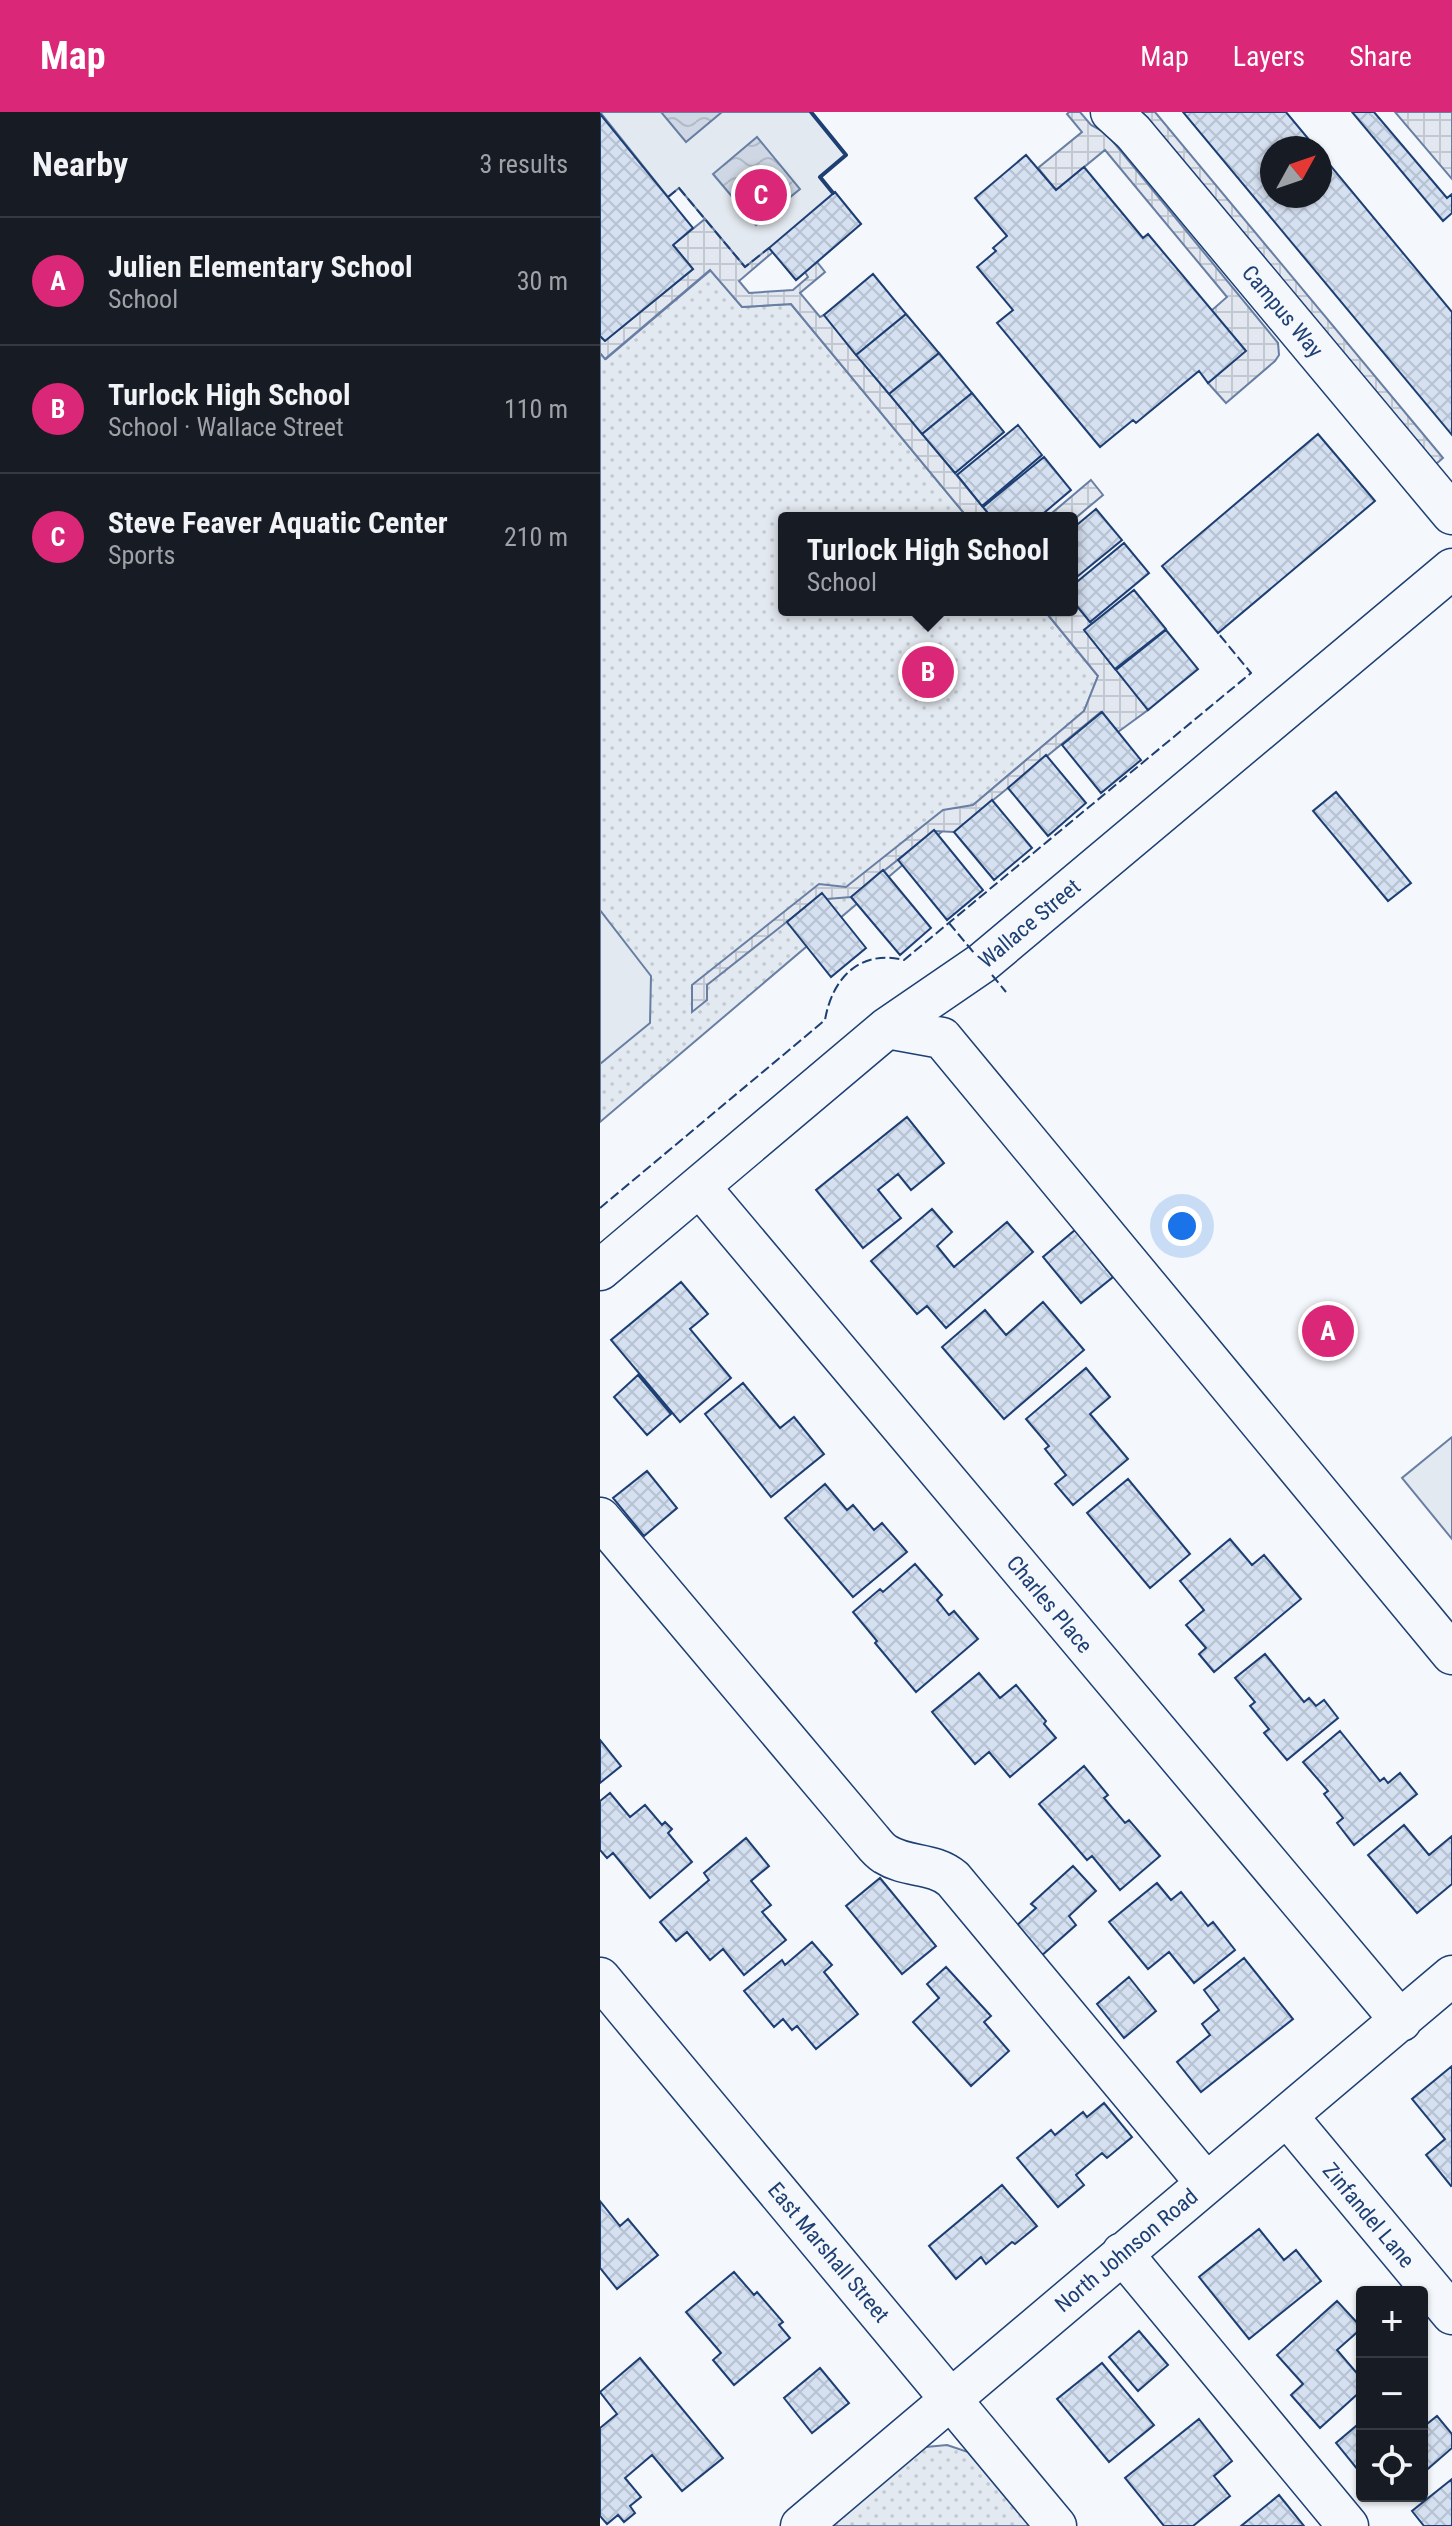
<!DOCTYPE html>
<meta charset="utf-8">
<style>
body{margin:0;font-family:"Roboto Condensed",sans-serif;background:#242831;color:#f1f3f6}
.controls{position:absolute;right:24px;bottom:24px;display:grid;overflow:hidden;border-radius:8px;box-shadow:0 2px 6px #0004}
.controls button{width:72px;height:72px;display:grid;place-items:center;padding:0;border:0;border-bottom:2px solid #363941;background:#171b24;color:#f1f3f6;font:40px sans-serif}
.compass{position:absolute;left:660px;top:24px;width:72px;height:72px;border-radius:50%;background:#171b24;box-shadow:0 2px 6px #0004;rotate:50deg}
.you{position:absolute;left:582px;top:1114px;width:28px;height:28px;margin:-20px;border:6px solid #fff;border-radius:50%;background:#1a73e8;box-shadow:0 0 0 12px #1a73e833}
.badge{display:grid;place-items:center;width:52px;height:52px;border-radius:50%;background:#db2777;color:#fff;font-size:26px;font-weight:700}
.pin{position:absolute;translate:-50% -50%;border:4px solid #fff;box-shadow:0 2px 8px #0006}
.popup{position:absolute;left:178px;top:400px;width:300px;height:104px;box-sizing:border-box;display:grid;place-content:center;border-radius:8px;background:#171b24;filter:drop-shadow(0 2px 6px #0005);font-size:26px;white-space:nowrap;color:#9ea1a6}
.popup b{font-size:30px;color:#f1f3f6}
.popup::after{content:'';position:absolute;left:50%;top:100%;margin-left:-16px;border:16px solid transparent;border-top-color:#171b24}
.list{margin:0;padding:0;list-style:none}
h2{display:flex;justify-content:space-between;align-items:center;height:104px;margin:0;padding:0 32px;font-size:34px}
h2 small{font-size:26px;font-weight:400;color:#9ea1a6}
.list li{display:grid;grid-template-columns:52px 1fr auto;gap:24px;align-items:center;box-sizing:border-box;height:128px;padding:0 32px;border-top:2px solid #363941}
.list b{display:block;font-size:30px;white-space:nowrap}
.list p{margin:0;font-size:26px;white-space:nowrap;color:#9ea1a6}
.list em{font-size:26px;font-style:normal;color:#9ea1a6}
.icon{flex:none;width:44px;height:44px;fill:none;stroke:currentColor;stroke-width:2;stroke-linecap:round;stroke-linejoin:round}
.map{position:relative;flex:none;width:852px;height:2414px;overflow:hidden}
header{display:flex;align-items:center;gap:48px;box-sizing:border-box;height:112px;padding:0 40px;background:#db2777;color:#fff}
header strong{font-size:38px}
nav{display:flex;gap:44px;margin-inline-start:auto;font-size:28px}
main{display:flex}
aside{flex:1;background:#171b24}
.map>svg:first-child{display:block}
.grass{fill:url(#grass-dots);stroke:#687fa3;stroke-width:2}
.pitch{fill:#e3e9f0;stroke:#687fa3;stroke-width:2}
.plaza{fill:url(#plaza-grid);stroke:#687fa3;stroke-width:2}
.water{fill:url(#water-waves);stroke:#687fa3;stroke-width:2}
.building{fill:url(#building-cross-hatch);stroke:#1d3f73;stroke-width:2}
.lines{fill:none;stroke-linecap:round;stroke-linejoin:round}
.minor-casing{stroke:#1d3f73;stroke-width:43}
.minor{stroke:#f4f7fb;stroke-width:40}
.fence{stroke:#1d3f73;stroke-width:2;stroke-dasharray:10 4;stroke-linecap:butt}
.wall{stroke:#1d3f73;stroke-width:4}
.labels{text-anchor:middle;stroke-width:6;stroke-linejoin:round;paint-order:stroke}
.street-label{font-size:22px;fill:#1d3f73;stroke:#f4f7fb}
</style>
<header>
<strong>Map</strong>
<nav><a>Map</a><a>Layers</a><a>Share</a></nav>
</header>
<main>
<aside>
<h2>Nearby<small>3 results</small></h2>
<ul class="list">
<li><span class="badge">A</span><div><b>Julien Elementary School</b><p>School</p></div><em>30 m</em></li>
<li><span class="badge">B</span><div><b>Turlock High School</b><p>School · Wallace Street</p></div><em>110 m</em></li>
<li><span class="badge">C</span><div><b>Steve Feaver Aquatic Center</b><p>Sports</p></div><em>210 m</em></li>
</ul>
</aside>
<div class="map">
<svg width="852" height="2414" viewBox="0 0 852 2414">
<defs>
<pattern id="grass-dots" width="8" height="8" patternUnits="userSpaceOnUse" patternTransform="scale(2)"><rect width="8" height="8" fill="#e3e9f0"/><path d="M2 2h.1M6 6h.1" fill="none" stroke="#c2c9d1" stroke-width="1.8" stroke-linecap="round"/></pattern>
<pattern id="plaza-grid" width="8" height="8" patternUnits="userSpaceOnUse" patternTransform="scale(2)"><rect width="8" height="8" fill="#e3e8f0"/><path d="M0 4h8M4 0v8" fill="none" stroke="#c2c8d1"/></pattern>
<pattern id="water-waves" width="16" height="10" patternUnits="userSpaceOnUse" patternTransform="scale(2)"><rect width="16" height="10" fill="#cfd7e4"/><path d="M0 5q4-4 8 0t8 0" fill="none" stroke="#b1bac7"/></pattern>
<pattern id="building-cross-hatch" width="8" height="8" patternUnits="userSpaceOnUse" patternTransform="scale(2)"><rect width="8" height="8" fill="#d5e0f0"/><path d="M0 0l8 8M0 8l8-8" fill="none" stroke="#b6c1d1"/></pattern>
</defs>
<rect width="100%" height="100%" fill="#f4f7fb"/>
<!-- grass -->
<path class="grass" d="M111,158l31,37 49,-3 177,214h-184v92h260l54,66 -14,35 -484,411v-769l6,6z
M347,2333l21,7 63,74h-200l86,-73 9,-6z"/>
<!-- pitch -->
<path class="pitch" d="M0,0h211l35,43 -26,23 41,46 -65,56 -26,-32 -25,19 -66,-79 -11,9z
M0,798l51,66 -1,47 -50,41z
M852,1325v102l-50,-61z"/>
<!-- plaza -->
<path class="plaza" d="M469,0h11l11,13 15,8 172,210 1,12 -4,6 -49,42 -18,-20 37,-32 -34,-40 16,-14 -122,-147 -49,40 -18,-22 44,-36 -15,-18z
M542,0h13l288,346 -7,6z
M795,0h57v67z
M105,107l40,48 24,-19 4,4 -34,29 10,12 44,-3 15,-13 -3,-5 12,-10 8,10 -25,21 20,24 4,-2 168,203h-24l-177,-214 -49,3 -32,-37 -105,89 -5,-6v-17l5,5 88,-72 -20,-24z
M491,368l12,15 -31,26v-3h-26z
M472,488l20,24 -7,7 63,79 -30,22 -17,-20 -147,120 -20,-1 -83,66 -24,2 -5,-5 -115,91v15l-15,12v-27l127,-101 27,3 97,-77 30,-5 111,-94 14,-35 -54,-66h28z"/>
<!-- water -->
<path class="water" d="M61,0h61l-36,30z
M157,25l43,52 -44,36 -43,-51z"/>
<!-- building -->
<path class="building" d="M583,0h103l30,36h-44v48h48v-43l132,159v123z
M752,0h22l73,86 5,-4v19l-9,8z
M0,2l93,114 -20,17 20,24 -88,72 -5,-5z
M426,43l30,35 28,-23 59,71 5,-4 98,117 -38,32 -9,-12 -63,52 -3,-3 -33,27 -103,-124 16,-13 -36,-43 19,-16 -3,-3 14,-12 -32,-38z
M235,80l26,32 -65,56 -27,-32z
M273,162l33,40 -50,41 -32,-40z
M306,202l33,39 -50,41 -33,-39z
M339,241l33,40 -50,41 -33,-40z
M372,281l32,39 -49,41 -33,-39z
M418,313l24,30 -60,51 -25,-31z
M718,322l57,67 -157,132 -56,-67z
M444,345l27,33 -33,28h-46l-9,-11z
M496,397l26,31 -50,41v-52z
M524,431l25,30 -59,49 -18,-22v-14z
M534,478l32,39 -51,40 -31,-39z
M566,518l32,39 -50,41 -32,-40z
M502,600l39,48 -40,33 -39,-48z
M446,643l40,48 -38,33 -40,-48z
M736,680l75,91 -23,18 -75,-90z
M392,688l40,48 -38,32 -40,-48z
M334,718l49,60 -36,30 -49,-60z
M283,758l48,58 -31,27 -49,-58z
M222,781l44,55 -35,29 -44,-55z
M307,1005l37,46 -33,27 -13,-16 -20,16 23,28 -38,30 -47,-58z
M332,1097l20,23 -15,14 17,21 53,-45 26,30 -87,76 -19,-22 -10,8 -46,-53z
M475,1118l38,47 -32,26 -38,-46z
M81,1170l27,32 -18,15 41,49 -51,44 -69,-82z
M443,1190l41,48 -80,69 -62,-72 43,-37 21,25z
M486,1256l24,29 -20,17 38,45 -55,46 -18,-21 11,-9 -21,-26 4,-3 -23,-27z
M38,1263l33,39 -24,21 -33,-38z
M143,1271l37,45 14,-11 30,37 -53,43 -66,-83z
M47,1359l30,37 -33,28 -31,-38z
M528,1367l62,75 -40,34 -63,-75z
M225,1372l22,26 6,-5 21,25 8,-7 25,29 -54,45 -68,-79z
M630,1427l22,26 12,-10 37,44 -87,73 -15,-18 7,-6 -20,-23 18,-15 -24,-29z
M315,1452l27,31 -5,5 12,15 5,-4 24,28 -62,53 -41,-49 2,-2 -24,-29 27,-23 3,3z
M665,1542l39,48 5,-4 7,8 8,-6 14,18 -51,42 -23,-27 5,-4 -19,-23 5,-4 -20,-24z
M379,1561l21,25 16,-13 30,36 -2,3 12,14 -46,39 -21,-25 -14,12 -43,-52z
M740,1619l40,50 4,-3 4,5 12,-10 17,21 -63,51 -17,-22 6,-5 -19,-24 4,-3 -25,-29z
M0,1628l21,26 -21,17z
M484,1654l24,29 -4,3 21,25 4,-3 31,36 -40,34 -28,-34 -5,4 -48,-56z
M10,1681l20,24 15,-12 17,20 3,-3 7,7 -4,4 24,29 -42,36 -37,-45 -6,5 -7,-8v-49z
M804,1713l25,30 23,-19v48l-35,29 -49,-58z
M146,1726l23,28 -18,15 20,24 -9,7 24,28 -42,35 -21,-26 -13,11 -23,-28 -11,9 -16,-19 49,-42 -5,-7z
M473,1754l23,25 -27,25 7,9 -36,32 -26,-29 22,-20 -5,-4z
M280,1766l56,68 -34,28 -56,-68z
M557,1771l14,17 10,-8 27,34 5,-4 22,28 -41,33 -25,-31 -21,17 -39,-47z
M212,1830l20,23 -8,7 34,42 -42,35 -19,-23 -5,4 -9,-11 -9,8 -30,-36 38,-31 3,5z
M644,1846l49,61 -92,73 -24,-30 33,-27 -8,-11 17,-14 -15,-20z
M346,1855l45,49 -7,6 25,29 -38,35 -58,-64 26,-24 -12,-14z
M529,1865l27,34 -32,27 -27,-34z
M852,1954v119l-1,1 -25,-31 19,-16 -33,-40z
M504,1991l28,34 -25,21 -5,-5 -26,22 8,10 -26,22 -41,-49 34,-28 4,5 28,-23 4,5z
M402,2073l35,41 -22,18 -3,-2 -26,22 -5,-7 -25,22 -27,-33z
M0,2089l20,25 8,-7 30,36 -41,34 -17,-21z
M659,2117l25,31 12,-10 25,31 -72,58 -50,-62z
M134,2160l20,23 3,-3 26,30 -4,3 11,13 -56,47 -21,-25 8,-7 -35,-41z
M737,2189l25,27 -25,22 25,29v11l-42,38 -29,-33 12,-11 -26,-29z
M539,2219l29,34 -30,26 -29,-34z
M40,2246l83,100 -41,33 -30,-36 -27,23 16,19 -11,9 5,7 -11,9 -6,-7 -11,9 -7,-8v-88l17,-14 -17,-22z
M502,2251l52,62 -45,37 -52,-63z
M220,2256l29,35 -37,30 -28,-35z
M837,2304l15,18v14l-30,26v-46z
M599,2307l33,42 -18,15 16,20 -37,30h-29l-39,-48z
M762,2309v54l-26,-32z
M852,2367v47h-28l-12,-15z
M679,2383l25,31h-63z"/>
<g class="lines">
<defs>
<path id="minor" d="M511,0l22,20 319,382
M287,916l55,10 510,616
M100,1075l701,834
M0,1158l287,-242 95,-65 470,-394
M0,1406l271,322c4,5 9,11 14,14 22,14 48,8 68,25l253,304
M0,1866l456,548
M687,2004l165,198
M522,2141l226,273
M201,2414l651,-550"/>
</defs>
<!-- minor casing -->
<use href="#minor" class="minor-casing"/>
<!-- minor -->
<use href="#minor" class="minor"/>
<!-- fence -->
<path class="fence" d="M68,85l11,-9 66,79 24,-19
M349,811l25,30
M392,863l14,17
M0,1096l225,-188c7,-41 34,-71 79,-60l347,-287 -33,-40"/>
<!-- wall -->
<path class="wall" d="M211,0l35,43 -26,22 13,16"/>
</g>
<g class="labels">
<!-- street labels -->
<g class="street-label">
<text transform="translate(683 199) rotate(50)" y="8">Campus Way</text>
<text transform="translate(429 811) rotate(-40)" y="8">Wallace Street</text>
<text transform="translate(450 1492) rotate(50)" y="8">Charles Place</text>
<text transform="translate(769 2103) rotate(50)" y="8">Zinfandel Lane</text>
<text transform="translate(526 2138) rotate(-40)" y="8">North Johnson Road</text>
<text transform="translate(229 2140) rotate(50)" y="8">East Marshall Street</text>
</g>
</g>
</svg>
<div class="controls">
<button>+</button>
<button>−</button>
<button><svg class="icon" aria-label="locate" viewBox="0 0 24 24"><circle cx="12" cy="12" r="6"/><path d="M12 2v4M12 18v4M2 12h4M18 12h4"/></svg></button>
</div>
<svg class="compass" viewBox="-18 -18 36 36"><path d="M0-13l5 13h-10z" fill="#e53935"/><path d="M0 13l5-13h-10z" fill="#9ea1a6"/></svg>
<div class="you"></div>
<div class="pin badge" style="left:728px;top:1219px">A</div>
<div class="pin badge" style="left:328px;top:560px">B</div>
<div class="popup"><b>Turlock High School</b>School</div>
<div class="pin badge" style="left:161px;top:83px">C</div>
</div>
</main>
